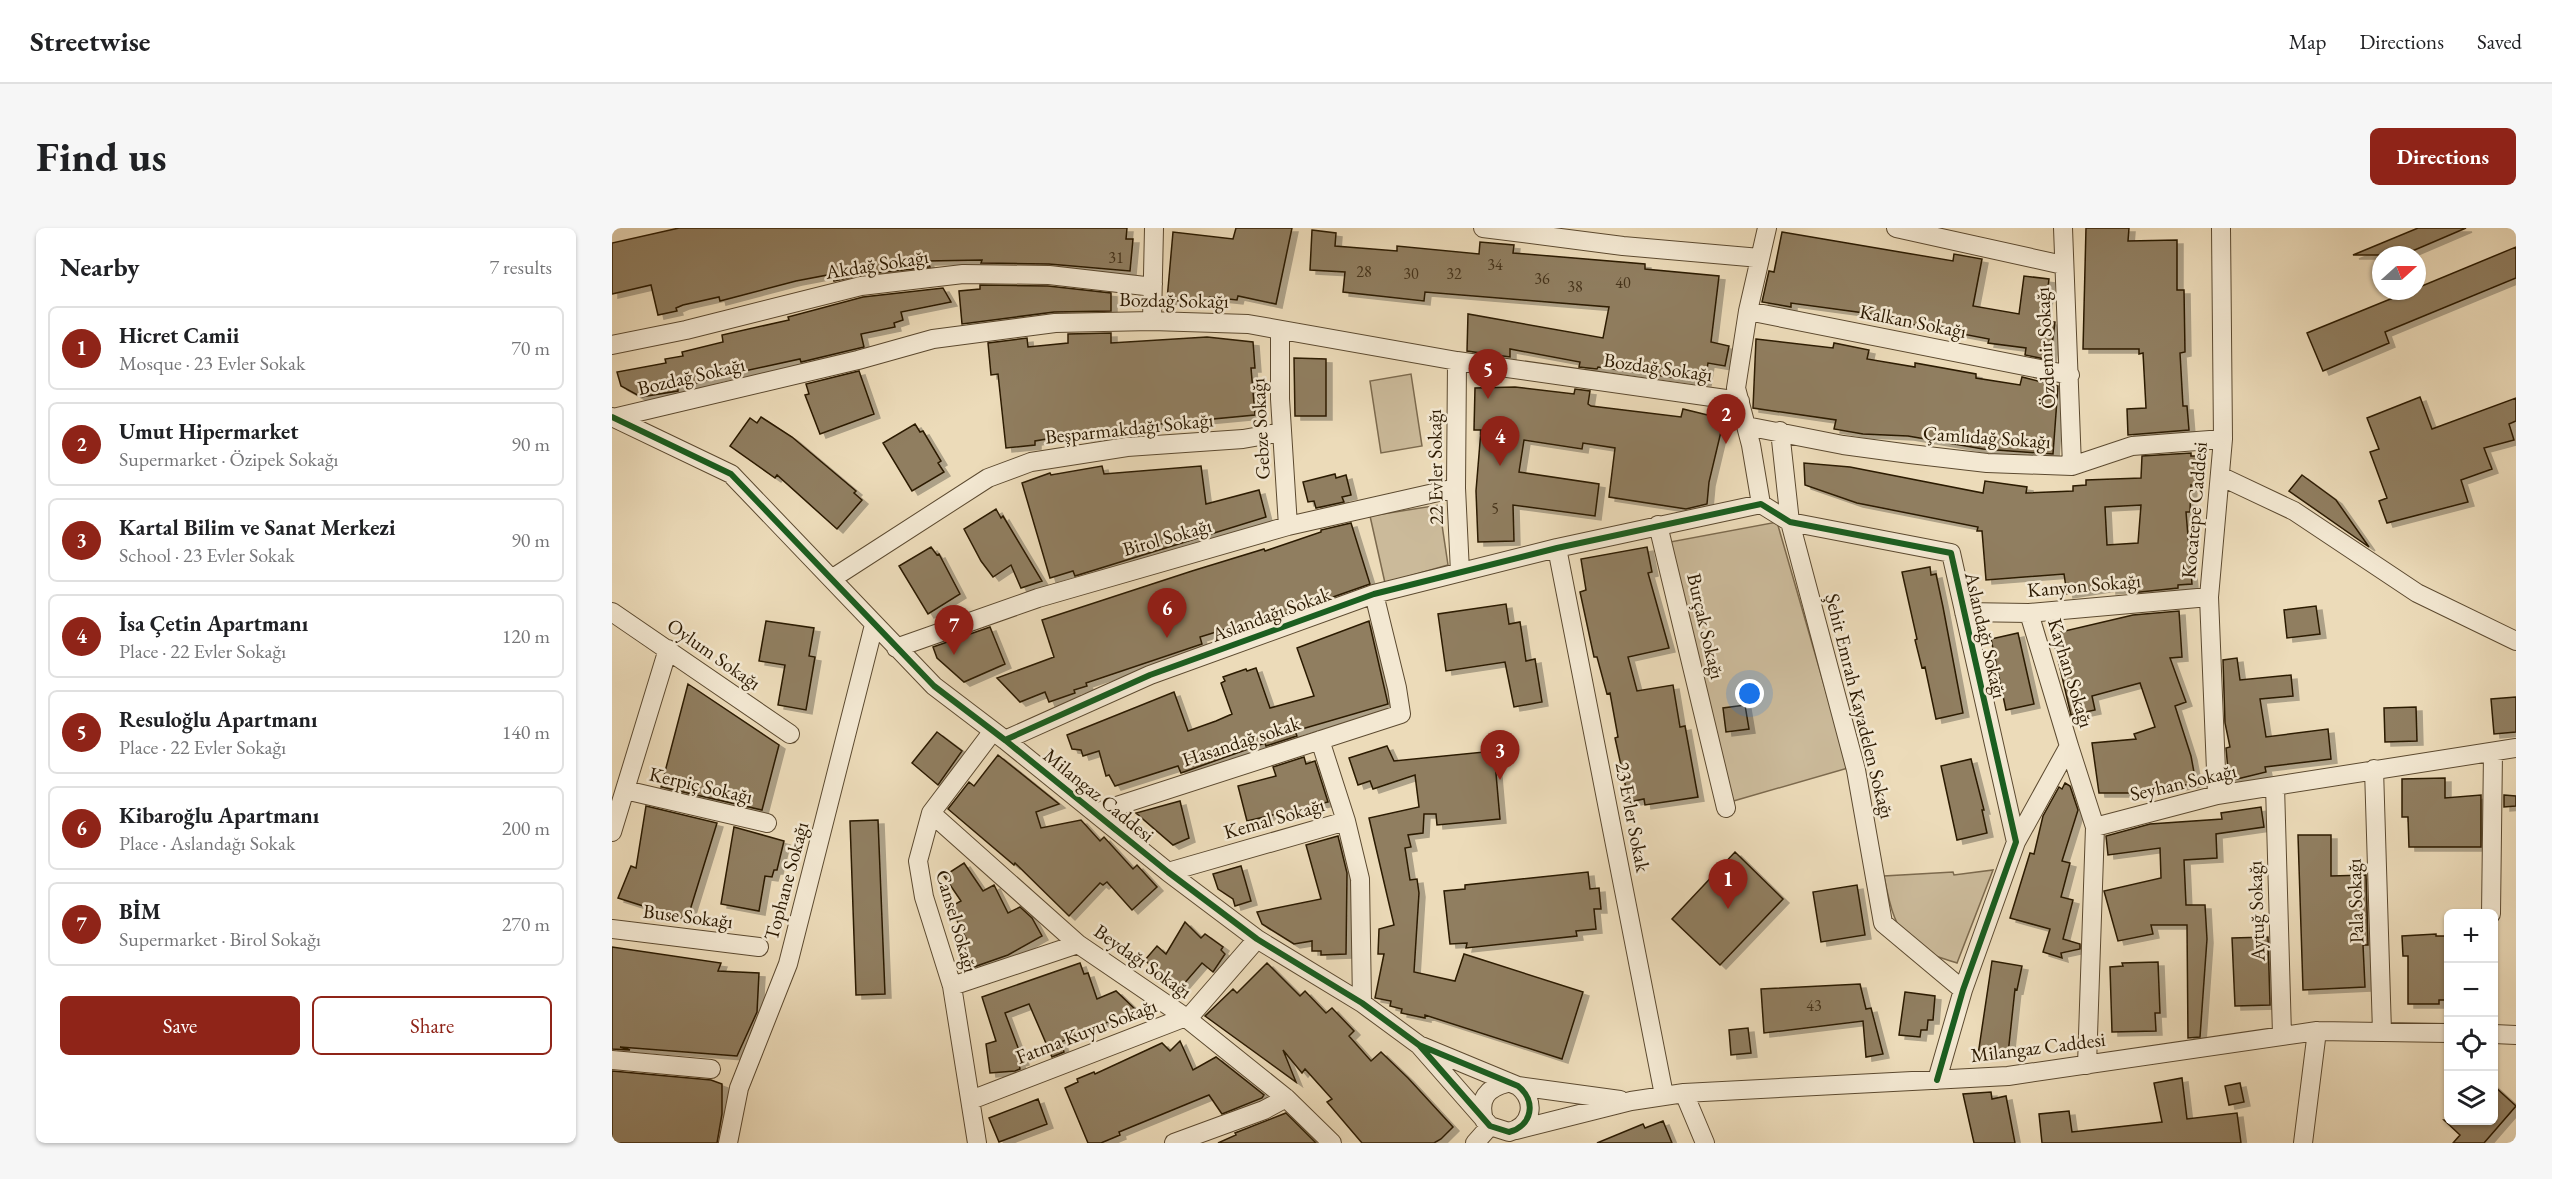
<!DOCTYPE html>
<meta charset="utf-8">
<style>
body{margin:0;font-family:"EB Garamond",serif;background:#f6f6f6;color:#202124}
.controls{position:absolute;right:18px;bottom:18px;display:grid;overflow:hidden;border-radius:9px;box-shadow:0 2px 4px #0004}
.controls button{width:54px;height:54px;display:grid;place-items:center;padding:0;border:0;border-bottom:2px solid #e0e0e0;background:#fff;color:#202124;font:30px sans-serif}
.compass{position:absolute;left:1760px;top:18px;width:54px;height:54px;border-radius:50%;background:#fff;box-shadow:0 2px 4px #0004;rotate:69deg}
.you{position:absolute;left:1138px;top:466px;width:21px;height:21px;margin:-15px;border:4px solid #fff;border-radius:50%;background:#1a73e8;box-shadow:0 0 0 9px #1a73e833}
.badge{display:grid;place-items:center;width:39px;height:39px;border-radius:50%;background:#8f2418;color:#fff;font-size:20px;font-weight:700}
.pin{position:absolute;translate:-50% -50px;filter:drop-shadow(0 2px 3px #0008)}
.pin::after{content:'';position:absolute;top:32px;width:21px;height:18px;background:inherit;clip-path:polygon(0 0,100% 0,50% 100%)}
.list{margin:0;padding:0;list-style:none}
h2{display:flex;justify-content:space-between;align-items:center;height:78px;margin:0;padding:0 24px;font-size:26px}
h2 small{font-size:20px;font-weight:400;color:#757577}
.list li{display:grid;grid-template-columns:39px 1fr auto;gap:18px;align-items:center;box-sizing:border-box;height:84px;margin:0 12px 12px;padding:0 12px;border:2px solid #e0e0e0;border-radius:9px}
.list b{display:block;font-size:22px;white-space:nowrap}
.list p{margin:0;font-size:20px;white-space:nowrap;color:#757577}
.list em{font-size:20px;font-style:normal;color:#757577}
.actions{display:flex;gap:12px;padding:18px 24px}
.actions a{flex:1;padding:14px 0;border:2px solid #8f2418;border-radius:9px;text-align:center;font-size:21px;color:#8f2418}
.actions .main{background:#8f2418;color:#fff}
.icon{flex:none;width:33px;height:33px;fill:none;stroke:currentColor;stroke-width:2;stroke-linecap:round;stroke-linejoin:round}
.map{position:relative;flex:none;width:1904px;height:915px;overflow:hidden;border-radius:9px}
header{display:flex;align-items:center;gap:36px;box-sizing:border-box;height:84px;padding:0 30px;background:#fff;border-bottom:2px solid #e0e0e0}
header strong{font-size:28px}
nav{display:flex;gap:33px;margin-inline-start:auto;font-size:21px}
.intro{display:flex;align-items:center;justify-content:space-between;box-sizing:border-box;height:144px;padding:0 36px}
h1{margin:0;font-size:42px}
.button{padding:15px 27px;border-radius:9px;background:#8f2418;color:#fff;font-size:21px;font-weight:700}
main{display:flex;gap:36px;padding:0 36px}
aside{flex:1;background:#fff;border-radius:9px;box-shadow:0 2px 4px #0004}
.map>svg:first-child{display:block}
.green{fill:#cbba9a;stroke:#7c6a4e;stroke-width:1.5}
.building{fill:#907e61;stroke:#2c1a02;stroke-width:1.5;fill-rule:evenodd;filter:url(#shadow)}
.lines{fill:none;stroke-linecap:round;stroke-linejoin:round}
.minor-casing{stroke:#5c4a30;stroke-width:20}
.minor{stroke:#f3e8d2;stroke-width:18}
.cycleway-casing{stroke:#f3e8d2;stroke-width:10}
.cycleway{stroke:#1b5e20;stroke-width:6}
.labels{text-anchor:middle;stroke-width:5;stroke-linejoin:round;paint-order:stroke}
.number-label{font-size:16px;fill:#45331a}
.street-label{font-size:20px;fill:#2c1a02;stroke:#f3e8d2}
</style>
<header>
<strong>Streetwise</strong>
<nav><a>Map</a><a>Directions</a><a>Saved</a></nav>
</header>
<div class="intro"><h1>Find us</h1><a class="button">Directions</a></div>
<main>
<aside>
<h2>Nearby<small>7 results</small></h2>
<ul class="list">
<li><span class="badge">1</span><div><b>Hicret Camii</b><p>Mosque · 23 Evler Sokak</p></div><em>70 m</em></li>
<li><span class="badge">2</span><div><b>Umut Hipermarket</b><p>Supermarket · Özipek Sokağı</p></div><em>90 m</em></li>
<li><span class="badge">3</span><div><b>Kartal Bilim ve Sanat Merkezi</b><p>School · 23 Evler Sokak</p></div><em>90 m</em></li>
<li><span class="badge">4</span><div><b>İsa Çetin Apartmanı</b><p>Place · 22 Evler Sokağı</p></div><em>120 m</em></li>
<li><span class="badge">5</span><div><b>Resuloğlu Apartmanı</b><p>Place · 22 Evler Sokağı</p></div><em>140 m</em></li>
<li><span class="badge">6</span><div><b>Kibaroğlu Apartmanı</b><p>Place · Aslandağı Sokak</p></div><em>200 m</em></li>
<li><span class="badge">7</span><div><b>BİM</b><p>Supermarket · Birol Sokağı</p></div><em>270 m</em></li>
</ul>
<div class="actions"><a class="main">Save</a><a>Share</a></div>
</aside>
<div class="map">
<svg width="1904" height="915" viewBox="0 0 1904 915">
<defs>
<filter id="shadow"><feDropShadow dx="6" dy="4" stdDeviation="0" flood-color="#0004"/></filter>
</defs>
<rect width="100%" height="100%" fill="#ecdbb9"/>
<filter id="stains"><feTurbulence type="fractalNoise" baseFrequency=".00333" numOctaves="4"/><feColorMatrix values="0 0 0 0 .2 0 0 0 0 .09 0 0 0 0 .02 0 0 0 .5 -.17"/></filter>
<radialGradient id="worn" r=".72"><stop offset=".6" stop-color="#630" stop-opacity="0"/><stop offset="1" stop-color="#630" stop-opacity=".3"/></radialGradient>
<!-- green -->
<path class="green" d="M799,146l11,72 -41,7 -11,-72z
M827,277l9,60 -63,18 -15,-67z
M1165,294l71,246 -118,34 -60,-260z
M1381,642l-36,93c-11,-4 -25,-7 -36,-13 -26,-15 -32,-47 -37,-74l69,-4 1,3z"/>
<!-- building -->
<path class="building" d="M67,0h448l-1,11h7l-3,32 -81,-7 -68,-1 1,-3 -55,1 3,6 -70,8 -26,6 -1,-7 -37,7 -76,20 -1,-4 -36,8 -7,3 1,3 -19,4 -7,-30 -39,9v-51z
M624,0h56l-16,76 -38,-8 -1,4 -27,-3v6l-43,-3 6,-68 60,7z
M1474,0h43l-1,13 49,-1v50h7l1,62 -5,1 3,53h4l2,24 -61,5 -1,-26 19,-1 -3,-55 -4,1v-5h-56z
M1806,0h48l-63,27h-50z
M700,2l24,3 -1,13 62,5v-5l82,8 1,-12 34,3 -1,8 132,11v5l74,7 -8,66 18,4 -4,20 -17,-3 -3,19 -107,-15 -1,2 -18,-2 1,-5 -70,-13v8l-43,-6 1,-37 135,24 6,-31 -184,-15 -1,9 -81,-9 2,-20 -35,-2z
M1170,4l171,29 1,-7 28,5 -9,47 46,8 5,-38 25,3 -5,41 11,2 -5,38 -25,-5 1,-7 -38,-5 1,-4 -110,-21v-3l-88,-12v4l-29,-5 7,-31 5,1z
M1904,19v31l-131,54 4,11 -66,28 -16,-38 103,-42h7v-3z
M368,57l68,1 63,7v18l-57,1 -92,12 -3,-33 21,-2z
M331,60l8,14 -50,10 2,8 -9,3 1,4 -34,7 3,13 -63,15 -1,-3 -83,18 -39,11v3l-37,6 -20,-11 -4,-14 49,-9 -1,-4 18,-3 -1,-4 41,-10 -1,-7 67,-15 -1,-3 75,-20z
M499,105v10l96,-6 46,5 2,26h-4l4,47 -105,10v7l-66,5v-4l-49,8v4l-29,3 -8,-74 -7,1 -3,-32 39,-5 1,9 40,-4v-9z
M1144,111l77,9 1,-5 35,7 -2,9 48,8v-4l61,11v4l44,7 2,-8 36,9 -5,68 -70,-5 -75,-13 -45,-2 -29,-5 2,-9 -83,-12z
M682,130l32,1v57h-31z
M247,143l15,43 -54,20 -15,-39 4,-1 -3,-10z
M903,159l59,7 1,-5 15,2 -2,13 3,2 90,11 2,-8 41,10 -15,63 -2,22 -21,5 -77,-12 6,-49 -32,-5 -1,6 -58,-9 -5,32 80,12 -4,32 -82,-11 1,36 -36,1 -2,-51 5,-61h-7l1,-42z
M1808,169l12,32 84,-31v23l-7,3 5,16 -30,8 8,21 -31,11 7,22 -81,21 -8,-22 8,-3 -17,-46 9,-3 -12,-31z
M149,189l31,20 64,54 -2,2 8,7 -25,29 -60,-54 -2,3 -45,-32 20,-28 7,5z
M303,196l5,8 3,-1 18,30 -3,2 6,9 -32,19 -29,-48z
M1579,225v3h6l-2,30 -4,-1 -1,27h-4l6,72 -14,1v3l-47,5v-5l-21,2v-3l-43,7 -3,-20 -78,6 -4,-49h-5l1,-4 -121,-24 -52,-18 -1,-22 46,4 133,26 2,-12 42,6 -1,6 47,-2v-5l13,-1v-5l55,-2 1,-22zM1529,277l-3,38 -31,2 -2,-38z
M490,238l2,8 97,-8 5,38 53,-14 7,27 -191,59 -2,-5 -23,7 -28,-95 28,-10 1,2z
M723,246l1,4 10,-3 5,20 -9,2 2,5 -28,6 -2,-7 -6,1 -5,-20z
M1690,247l34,25 33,47 -80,-56z
M384,281l5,9 2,-2 39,65 -21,7 -10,-23 -18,12 -12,-16 -17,-32z
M739,295l19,61 -108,38 -1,-4 -61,19 2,7 -116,39 1,3 -13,4 1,3 -26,9 -4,-10 -25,10 -23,-24 57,-21 -12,-37 150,-49 72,-22 1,2 56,-19v-2z
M319,319l6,8 2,-1 21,40 -32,20 -29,-48z
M1035,319l5,25 -4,1 21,75 -41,9 9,34 36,-6 7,42 5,-1 13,71 -53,8 -1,-6 -15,3 -14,-64 3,-1 -8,-44 -3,1 -10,-37h-3l-14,-65 6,-2 -5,-31z
M1318,339l1,8 5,-1 7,33 20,106 -27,6 -11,-52 -3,1 -7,-28 2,-1 -15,-67z
M894,376l3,20 11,-2 6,39 9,-2 7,43 -28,5 -9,-45 -59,9 -8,-57z
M1704,378l4,28 -33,4 -3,-28z
M1567,383l3,46 -12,1 16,44 -11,4 16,50 5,27 -55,10h-42l-7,-50 44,-4 -2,-5 21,-7 -15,-44 -48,13 3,14 -24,5 -19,-81 81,-19z
M154,393l48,7 -5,28 6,1 -9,53 -28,-5 7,-40 -26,-4z
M757,393l19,83 -93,27 2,5 -31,10 -1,-3 -84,30 -3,-7 -63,20 -6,-11 -3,1 -7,-25 -16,5 -2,-6 -9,-1 -5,-14 107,-43 14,39 28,-10 16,-7 -11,-31 4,-2 -2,-4 23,-8 1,2 9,-3 14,40 44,-12 -17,-48z
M378,399l15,37 -41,18 -27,-24 -4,-11z
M1406,405l16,71 -28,6 -15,-71z
M1625,430l3,22 51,-5 2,21 -33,3 6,38 62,-8 3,30 -66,8 1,5 -37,9 -3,-33 4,-1 -5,-24 -2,-63z
M76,456l91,61 -17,65 -101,-23z
M1904,469v35l-22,2 -3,-35z
M1133,477l4,24 -23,3 -3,-24z
M1804,479l1,34 -32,1 -1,-34z
M325,504l25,19 -24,34 -26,-22z
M775,518l7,15 100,-10 6,68 -63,6 -1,-11h-12l-1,19 -15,2 3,12 -6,1 5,32 7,-1 2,14 -5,79 41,9 9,-27 119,38 -21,67 -137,-44v3l-24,-5 1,-4 -12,-3 1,-5 -16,-3 9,-44h-6l1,-25 15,-4 -25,-107 50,-11 -4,-32 -42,14 -3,-8 -12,4 -9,-27z
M386,527l61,49 -23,8 5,16 40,-8 19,21 4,-4 29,32 4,-4 20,22 -25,23 -25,-28 -4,3 -3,-2 -31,33 -54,-53 -1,2 -66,-56 21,-27 5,4z
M692,529l2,7 9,-3 13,41 -81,19 -9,-35 38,-10 -3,-9z
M1359,531l13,51h-2l5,23 -30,7 -16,-74z
M1833,550v20l36,-3v52h-72l-1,-30h-6v-38z
M1453,555l5,3 8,24 -16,51 8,2 -9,34 12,3 -10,39 17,5v5l-19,4 1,5 -19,-6 7,-23 -40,-11 20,-65 4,1 9,-38 16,-29 3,2z
M1892,567l12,1v10l-12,1z
M568,573l9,37 -16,7 -37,-32z
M34,578l71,17 -30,97 -69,-22 13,-32 5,2z
M1649,579l3,20 -48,7 1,24 -33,2 2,45h19l2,34 -7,98 -12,1 -1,-113h-36l2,9 -35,7 -14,-50 57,-13 -1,-30 -52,7 -2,-19 44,-12 72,-5 -1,-6z
M266,592l7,174 -29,1 -6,-174z
M122,599l50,14 -7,29h-3l-2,7 -7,-1 -6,35 -38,-7z
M1686,607h33v41l35,-1 2,70h-5l2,42 -62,3z
M726,608l9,37 -1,81 -25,1v-4h-9v-10l-18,3 -32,-20 -5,-12 64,-13 -15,-54z
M1123,624l48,47 -63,66 -48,-46z
M352,635l19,28 11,-6 14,28 12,-6 12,11 10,18 -34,19 -40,14 -6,-14 4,-1 -4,-12 5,-2 -17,-33 11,-6 -17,-25z
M629,638l10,35 -16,5 -2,-7 -15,-10 -5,-15z
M976,644l2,17 9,-1 2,21h-7l2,20 -20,2 1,5 -111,12 1,-5 -17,1 -6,-53 21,-2v-4z
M1245,657l8,50 -44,7 -8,-50z
M573,694l16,16 4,-4 18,13 -2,3 4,4 -12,18 -11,-9 -26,30 -31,-33 12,-14 9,8z
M1824,706v2h12v64h-9v4h-31v-48h-5l-1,-20z
M1656,709l2,68 -35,1 -3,-68z
M0,719l109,16 -3,8 41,2 -2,39 -20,44 -117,-9 10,3 -18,-1z
M1380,733l30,5 -5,24 -2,-1 -7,65 -30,1z
M1546,734l2,51h-5l1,18 -44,1 -2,-65 13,-1 -1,-3z
M468,735l4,11 4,-1 9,26 19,-8 20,19 -75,32 3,10 -12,5 -23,-53 -24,9 18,48 -4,1 1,7 -5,2 -25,2 -4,-29 10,-3 -14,-44z
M655,735l33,33 5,-5 21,22 6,-5 22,23 -5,5 22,25 10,-9 27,26 45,49 -12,12 -7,4h-72l-35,-41 5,-3 -27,-30 -3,4 -19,-23 13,32 -91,-66 28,-27 4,4z
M1248,756l6,25 5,-1 12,46 -17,3 -3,-36 -99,12 -3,-44z
M1293,764l30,4 -2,24h-5l-1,10h-6l-1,7 -21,-2z
M1136,800l3,25 -20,2 -2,-25z
M568,813l13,29 23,-13 48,38 -2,3 -40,16 -13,-19 -90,37 1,3 -19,8h-13l-23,-55 13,-6 -1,-3 17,-7 1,2 67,-31 8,8z
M0,843l99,9 11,4v30l-5,29h-105z
M1570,850l5,41 50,-6 4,30h-199l-3,-29 30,-3 3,21 90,-10 -8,-39z
M1628,855l4,19 -15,3 -4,-19z
M1881,857l23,21 -32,37h-31l7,-8 -16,-15h49z
M1379,864l1,7 14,-3 9,47h-41l-11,-49z
M426,871l9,25 -48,18 -10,-24z
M674,885l30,30h-98l18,-8 -1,-2z
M1051,893l9,22h-75l46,-19 2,4z"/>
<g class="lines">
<defs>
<path id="minor" d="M871,0l140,18 137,12
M1284,0l167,37
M1451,0l9,238
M1136,83l322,64
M540,93l2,-93
M668,102v69l8,127
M0,117l74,-15 175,-44 102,-12 86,1 96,11 8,-2
M845,133l-1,127 4,84
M0,189l119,57 203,212 71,54 163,132 89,67 105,64 57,42 71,81 19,6c23,-6 28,-31 9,-46l-99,-41
M1,190l245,-58 75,-21 122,-16 97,-2 96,3 209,37 283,40
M1134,198l97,19 67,9 77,9 85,3 60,-20 91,-7
M1168,203l10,91 66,248 27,153 80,67
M1608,248l74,35 123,82 99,48
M1149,276l-10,-59 -15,-57 12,-77 19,-83
M1046,297l68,283
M945,320l107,547
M221,350l155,-100 43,-16 96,-15 116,-8 39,-7
M0,384l178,122
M1352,384l65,1 180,-16
M284,420l142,-50 250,-72 168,-38
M393,512l145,-65 224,-81 183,-46 204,-44 29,18 161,31 65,289 -53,148 -26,90
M1457,518l26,81
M1762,541l8,263
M1663,558l7,249
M13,562l142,33
M1605,567l-8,-198 14,-158 -2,-211
M319,585l147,131 107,73 101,81 46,45
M483,585l306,-99 -4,-26 -23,-94
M734,593l14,58 2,124
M0,604l56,-183
M1404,614l53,-96 -40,-133
M556,644l178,-51 -26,-81
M1879,686l2,-162
M0,701l147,18
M340,758l126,-42
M1882,806l22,1
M0,832l99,9
M1475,837l8,-238 122,-32 299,-47
M906,858l102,14
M1072,865l21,50
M359,872l220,-85 66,-76
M872,892c-6,-21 3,-32 23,-37
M904,902l115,-29 53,-8 324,-17 309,-45 131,2
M116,915l11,-55 49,-124 86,-339
M365,915l-25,-157 -28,-89 -6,-36 13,-48 62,-82
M562,915l90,-33 22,-12
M863,915l15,-17
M1691,915l14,-112"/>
</defs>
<!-- minor casing -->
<use href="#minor" class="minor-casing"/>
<!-- minor -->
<use href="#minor" class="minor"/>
<defs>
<path id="cycleway" d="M0,189l119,57 203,212 71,54 163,132 89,67 105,64 57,42 71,81 19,6c23,-6 28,-31 9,-46l-99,-41
M393,512l145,-65 224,-81 183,-46 204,-44 29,18 161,31 65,289 -53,148 -26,90"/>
</defs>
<!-- cycleway casing -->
<use href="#cycleway" class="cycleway-casing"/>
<!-- cycleway -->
<use href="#cycleway" class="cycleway"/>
</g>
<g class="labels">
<!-- number labels -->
<g class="number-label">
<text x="504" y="35">31</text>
<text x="883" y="42">34</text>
<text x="752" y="49">28</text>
<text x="799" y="51">30</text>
<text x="842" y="51">32</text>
<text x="930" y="56">36</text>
<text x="1011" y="60">40</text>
<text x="963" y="64">38</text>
<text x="883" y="286">5</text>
<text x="1202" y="783">43</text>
</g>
<!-- street labels -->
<g class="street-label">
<text transform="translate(265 36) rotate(-9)" y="7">Akdağ Sokağı</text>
<text transform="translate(562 72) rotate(1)" y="7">Bozdağ Sokağı</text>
<text transform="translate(1301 93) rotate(11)" y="7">Kalkan Sokağı</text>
<text transform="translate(1433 120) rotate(-93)" y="7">Özdemir Sokağı</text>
<text transform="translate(1046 139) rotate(8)" y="7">Bozdağ Sokağı</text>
<text transform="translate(79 148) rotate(-13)" y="7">Bozdağ Sokağı</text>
<text transform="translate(517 200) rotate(-6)" y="7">Beşparmakdağı Sokağı</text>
<text transform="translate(648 201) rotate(-93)" y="7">Gebze Sokağı</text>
<text transform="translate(1375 209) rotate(4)" y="7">Çamlıdağ Sokağı</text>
<text transform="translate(823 239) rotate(-91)" y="7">22 Evler Sokağı</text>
<text transform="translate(1582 282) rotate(-85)" y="7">Kocatepe Caddesi</text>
<text transform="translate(555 309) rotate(-16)" y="7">Birol Sokağı</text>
<text transform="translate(1472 357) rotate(-5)" y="7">Kanyon Sokağı</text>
<text transform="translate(659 386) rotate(-20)" y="7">Aslandağı Sokak</text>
<text transform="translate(1094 398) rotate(77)" y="7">Burçak Sokağı</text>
<text transform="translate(1374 407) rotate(77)" y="7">Aslandağı Sokağı</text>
<text transform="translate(102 426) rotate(35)" y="7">Oylum Sokağı</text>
<text transform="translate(1459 445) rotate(73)" y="7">Kayhan Sokağı</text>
<text transform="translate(1248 478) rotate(76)" y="7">Şehit Emrah Kayadelen Sokağı</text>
<text transform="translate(629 513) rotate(-18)" y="7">Hasandağ sokak</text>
<text transform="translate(1571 554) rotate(-13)" y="7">Seyhan Sokağı</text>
<text transform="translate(89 557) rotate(13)" y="7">Kerpiç Sokağı</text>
<text transform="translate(487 567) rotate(39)" y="7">Milangaz Caddesi</text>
<text transform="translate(1021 589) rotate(79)" y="7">23 Evler Sokak</text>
<text transform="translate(662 590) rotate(-16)" y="7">Kemal Sokağı</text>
<text transform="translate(174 653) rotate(-75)" y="7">Tophane Sokağı</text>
<text transform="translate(1743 673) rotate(-92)" y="7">Pala Sokağı</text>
<text transform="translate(1644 683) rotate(-92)" y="7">Aytuğ Sokağı</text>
<text transform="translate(76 688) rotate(7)" y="7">Buse Sokağı</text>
<text transform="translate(345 693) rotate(74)" y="7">Cansel Sokağı</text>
<text transform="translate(531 733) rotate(35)" y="7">Beydağı Sokağı</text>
<text transform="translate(474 803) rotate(-21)" y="7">Fatma Kuyu Sokağı</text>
<text transform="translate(1426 819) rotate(-7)" y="7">Milangaz Caddesi</text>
</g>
</g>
<rect width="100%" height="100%" filter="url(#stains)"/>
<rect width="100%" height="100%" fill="url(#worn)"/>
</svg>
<div class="controls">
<button>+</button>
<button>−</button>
<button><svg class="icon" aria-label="locate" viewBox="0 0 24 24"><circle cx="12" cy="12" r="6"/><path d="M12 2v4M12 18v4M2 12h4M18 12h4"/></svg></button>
<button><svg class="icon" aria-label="layers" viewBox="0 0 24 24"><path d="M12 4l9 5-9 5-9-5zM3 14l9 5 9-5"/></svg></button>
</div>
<svg class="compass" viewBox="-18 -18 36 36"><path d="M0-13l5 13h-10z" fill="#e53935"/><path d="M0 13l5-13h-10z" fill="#757577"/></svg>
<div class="you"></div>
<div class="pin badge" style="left:1116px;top:681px">1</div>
<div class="pin badge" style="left:1114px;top:216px">2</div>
<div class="pin badge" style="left:888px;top:552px">3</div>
<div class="pin badge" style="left:888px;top:238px">4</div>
<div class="pin badge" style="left:876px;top:171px">5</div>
<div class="pin badge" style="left:555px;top:410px">6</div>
<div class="pin badge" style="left:342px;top:427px">7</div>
</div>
</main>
